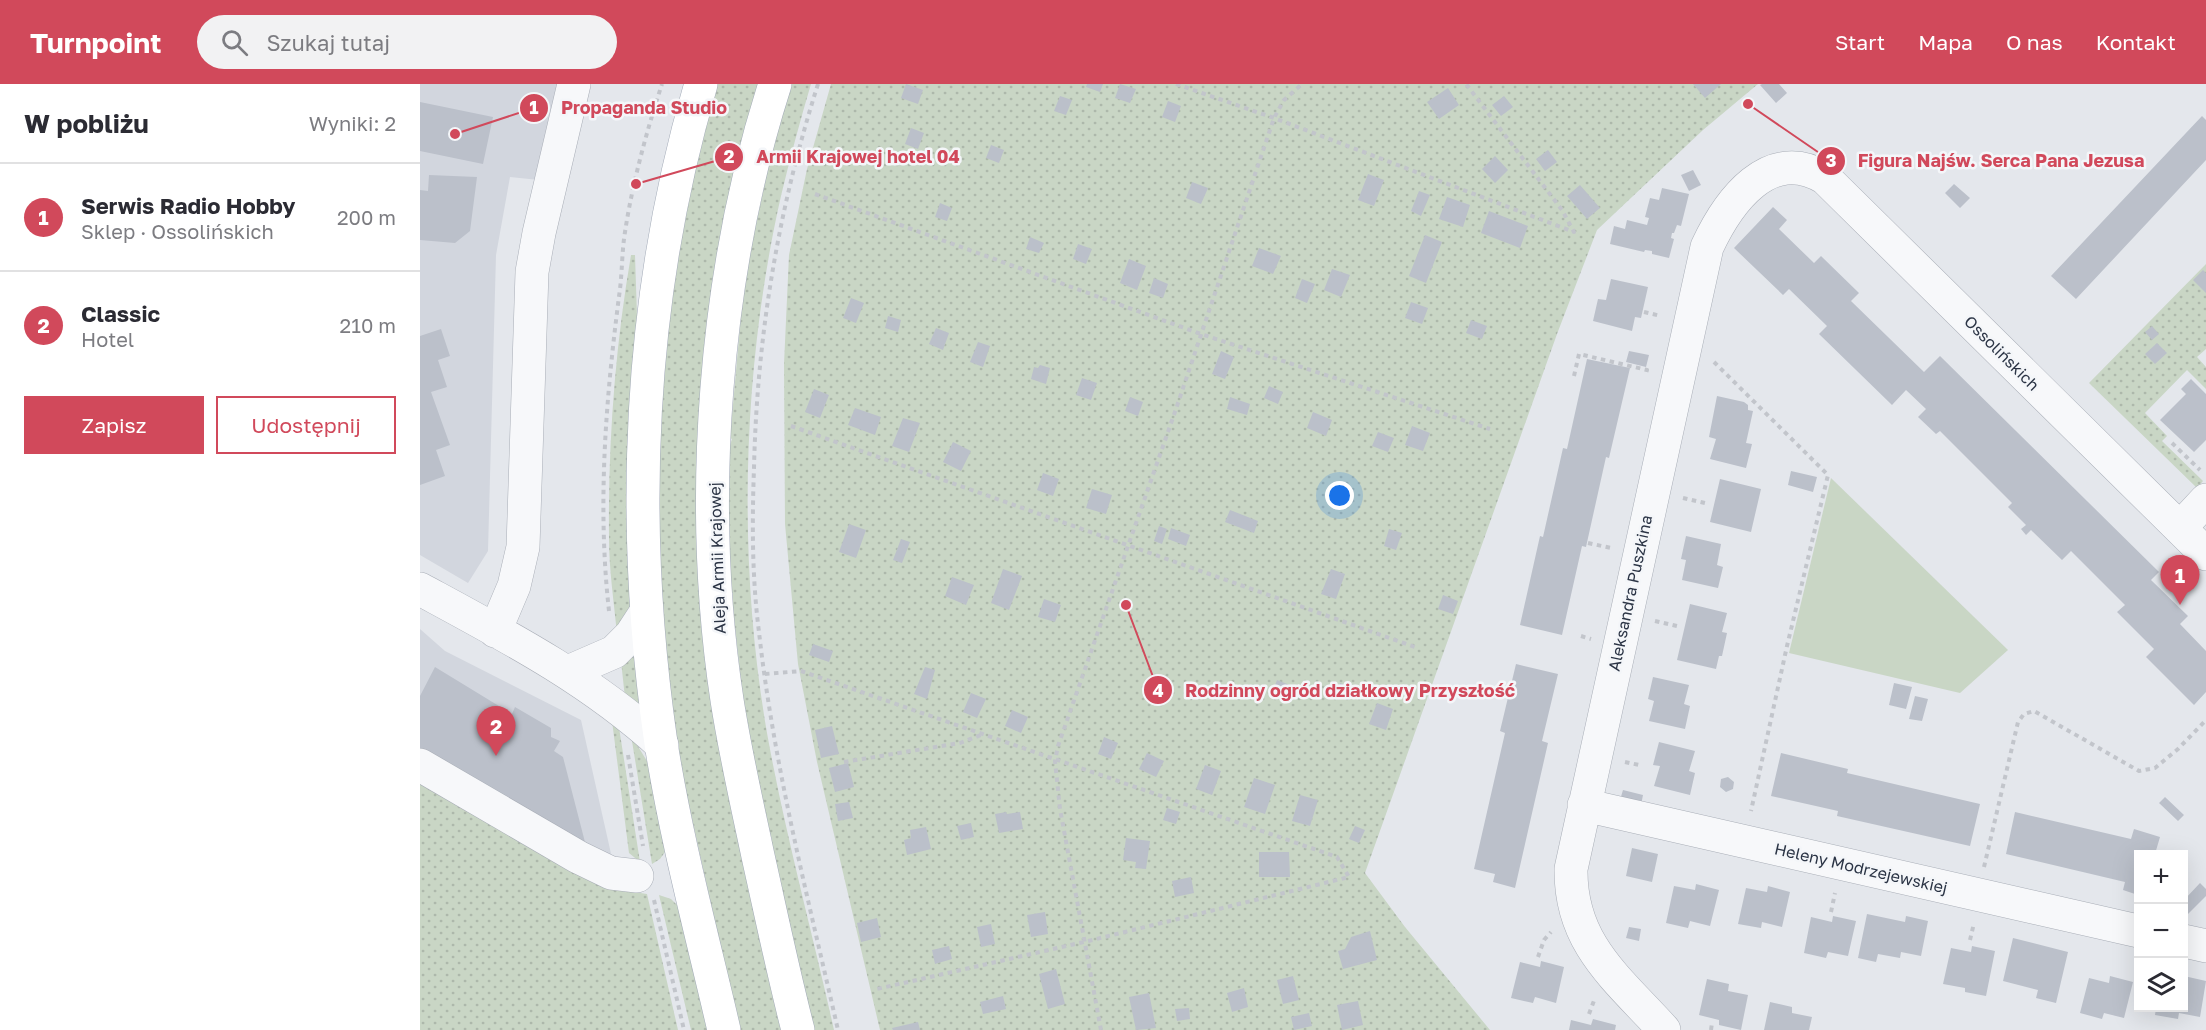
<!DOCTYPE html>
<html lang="pl">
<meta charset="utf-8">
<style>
body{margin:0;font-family:"Golos Text",sans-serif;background:#f2f2f3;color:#2b2b33}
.controls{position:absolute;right:18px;bottom:18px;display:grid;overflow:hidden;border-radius:0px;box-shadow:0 6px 24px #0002}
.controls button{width:54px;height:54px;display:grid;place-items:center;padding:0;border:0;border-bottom:2px solid #e1e1e2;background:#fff;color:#2b2b33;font:30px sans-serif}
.you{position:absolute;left:920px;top:412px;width:21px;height:21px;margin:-15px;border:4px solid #fff;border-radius:50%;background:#1a73e8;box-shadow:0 0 0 9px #1a73e833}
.badge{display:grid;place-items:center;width:39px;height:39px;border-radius:50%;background:#d1495b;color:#fff;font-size:20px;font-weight:700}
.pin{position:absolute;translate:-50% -50px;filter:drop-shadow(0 2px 3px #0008)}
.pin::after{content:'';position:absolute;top:32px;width:21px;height:18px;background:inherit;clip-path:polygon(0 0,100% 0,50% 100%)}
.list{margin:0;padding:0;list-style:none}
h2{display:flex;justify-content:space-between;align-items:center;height:78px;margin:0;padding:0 24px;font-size:26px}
h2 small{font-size:20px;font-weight:400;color:#7c7c81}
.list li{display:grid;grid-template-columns:39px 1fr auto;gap:18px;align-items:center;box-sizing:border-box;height:108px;padding:0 24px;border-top:2px solid #e1e1e2}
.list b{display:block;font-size:22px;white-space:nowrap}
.list p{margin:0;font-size:20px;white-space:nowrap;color:#7c7c81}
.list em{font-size:20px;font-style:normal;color:#7c7c81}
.actions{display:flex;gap:12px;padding:18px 24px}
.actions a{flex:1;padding:14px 0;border:2px solid #d1495b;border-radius:0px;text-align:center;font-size:21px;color:#d1495b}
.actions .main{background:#d1495b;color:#fff}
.icon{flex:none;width:33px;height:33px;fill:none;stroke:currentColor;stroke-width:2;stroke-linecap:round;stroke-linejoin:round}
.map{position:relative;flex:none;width:1786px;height:946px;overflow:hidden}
header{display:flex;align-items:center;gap:36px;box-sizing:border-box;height:84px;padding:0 30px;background:#d1495b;color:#fff}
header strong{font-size:28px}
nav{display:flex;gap:33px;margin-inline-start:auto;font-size:21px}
.search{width:420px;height:54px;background:#f2f2f3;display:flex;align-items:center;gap:15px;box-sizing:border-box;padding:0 21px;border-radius:33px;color:#7c7c81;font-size:22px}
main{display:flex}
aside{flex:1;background:#fff}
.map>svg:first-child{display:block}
.built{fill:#d2d6de}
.grass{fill:url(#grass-dots)}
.park{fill:#c9d6c5}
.building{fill:#bbc0ca}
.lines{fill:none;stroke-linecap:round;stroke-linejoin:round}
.minor-casing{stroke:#a9aeb7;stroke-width:34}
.major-casing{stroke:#a3abb8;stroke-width:34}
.path{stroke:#c2c5cb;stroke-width:4;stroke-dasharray:4.5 4.5;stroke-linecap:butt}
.minor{stroke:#f7f8fa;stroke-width:33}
.major{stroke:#fff;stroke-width:33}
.labels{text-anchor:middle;stroke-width:5;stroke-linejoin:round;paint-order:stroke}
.street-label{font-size:16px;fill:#2b3445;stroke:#f4f6f9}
.leader{fill:none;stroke:#d1495b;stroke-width:2}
.callout-dot{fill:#d1495b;stroke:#f4f6f9;stroke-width:2}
.mark-label{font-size:18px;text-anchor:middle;font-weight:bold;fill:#fff}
.callout-label{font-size:18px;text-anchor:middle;font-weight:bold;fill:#d1495b;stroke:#f4f6f9;stroke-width:5;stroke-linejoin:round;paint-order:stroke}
</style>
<header>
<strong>Turnpoint</strong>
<div class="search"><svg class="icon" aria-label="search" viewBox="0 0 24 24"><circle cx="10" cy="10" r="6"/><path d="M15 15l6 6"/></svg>Szukaj tutaj</div>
<nav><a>Start</a><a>Mapa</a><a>O nas</a><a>Kontakt</a></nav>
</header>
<main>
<aside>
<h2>W pobliżu<small>Wyniki: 2</small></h2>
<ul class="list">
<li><span class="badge">1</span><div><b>Serwis Radio Hobby</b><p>Sklep · Ossolińskich</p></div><em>200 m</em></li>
<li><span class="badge">2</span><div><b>Classic</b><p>Hotel</p></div><em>210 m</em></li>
</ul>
<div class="actions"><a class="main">Zapisz</a><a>Udostępnij</a></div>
</aside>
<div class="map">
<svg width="1786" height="946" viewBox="0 0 1786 946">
<defs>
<pattern id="grass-dots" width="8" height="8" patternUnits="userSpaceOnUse" patternTransform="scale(1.5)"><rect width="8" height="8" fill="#c9d6c5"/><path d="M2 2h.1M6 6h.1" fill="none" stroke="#adb8ab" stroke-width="1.8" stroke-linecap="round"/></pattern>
</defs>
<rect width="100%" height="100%" fill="#e4e7ec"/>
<!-- built -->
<path class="built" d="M0,0h142l-23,96 -29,-3 -14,78 -8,296 -20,32 -48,-28z
M0,545l25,22 136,69 33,147 -194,-112z"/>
<!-- grass -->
<path class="grass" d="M296,0h43l-56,294 79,652h-43l-57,-256 -15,-100 -10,-165 6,-144 17,-130z
M371,0h20c-11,37 -21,74 -30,112 -39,172 -44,364 -14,537 18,100 45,198 67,297h-20l-44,-187 2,-3 -1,-4 -2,1 -24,-121 1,-7h-2l-12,-109 1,-7h-2l-2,-79 1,-69 2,-6 -2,-1 11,-123 9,-64 27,-123 3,-2v-7z
M411,0h927l-55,46 -106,100 -40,104 -192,539 40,54 85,103h-610l-63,-268 -19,-98 -13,-140 -1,-160 5,-109 18,-86z
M211,171h4l2,61 -11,157 4,131 -1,6 -12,24c-3,-32 -8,-64 -8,-96 -1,-95 6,-190 22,-283z
M1786,180v85l-9,8 9,10v22l-19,-19 -42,43 22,23 -5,5 41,40 -6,7 -108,-105z
M212,571l3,4 5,46 -15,-7 -4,-37z
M192,637h6l22,141 -11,-9z
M211,651l19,31 15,86 -5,7 -8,5z
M0,695l200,111 27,4 31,136h-258z
M239,811l12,4 8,8 30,123h-18z"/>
<!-- park -->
<path class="park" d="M1411,394l177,172 -48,43 -171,-40z"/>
<!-- building -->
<path class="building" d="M486,0l17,6 -5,14 -17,-6z
M667,0h16l-3,8 -14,-5z
M700,0l16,5 -6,14 -15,-5z
M1273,0h28l-16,14z
M1342,0h17l8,9 -11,10 -16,-18z
M1028,4l11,17 -20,14 -12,-17z
M640,12l12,4 -6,15 -12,-4z
M1084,12l9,11 -12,9 -9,-11z
M748,17l13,5 -6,16 -13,-5z
M0,18l73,15 -10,47 -63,-13z
M1782,32l4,4v40l-130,139 -25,-23z
M491,44l13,5 -6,16 -13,-5z
M571,61l13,5 -5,13 -13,-5z
M1128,66l9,12 -12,9 -9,-12z
M1075,72l13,14 -13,13 -13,-14z
M1273,86l8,15 -12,6 -8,-16z
M948,90l16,6 -10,26 -16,-6z
M9,91l48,2 -7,54 -15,12 -35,-3v-50l8,1z
M772,98l16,6 -7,16 -15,-6z
M1534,100l16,14 -10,10 -15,-15z
M1160,101l20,23 -13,11 -20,-23z
M1242,104l27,6 -8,32 -4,-1 -3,8h-2l-1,5 3,1 -5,19 -17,-4v-3l-7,-1 -1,2 -34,-8 4,-18 11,3 2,-9 20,5 2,-7 -4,-1 5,-19 9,2z
M999,107l11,4 -9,21 -10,-5z
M1027,113l23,8 -7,22 -24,-8z
M520,119l12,5 -5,13 -12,-4z
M1353,123l14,13 -8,9 35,34 7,-7 38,37 -8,8 73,71 16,-16 219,216 -8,8 37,36 -8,8 26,27v41l-12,13 -48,-48 8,-8 -37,-37 8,-7 -54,-54 -9,9 -31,-30 -5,5 -5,-6 5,-4 -18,-18 4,-4 -72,-72 -4,3 -18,-17 8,-8 -20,-19 -14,15 -73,-71 8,-8 -38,-37 -6,6 -49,-47z
M1069,127l39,15 -8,22 -39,-15z
M1005,151l17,7 -16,41 -17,-7z
M610,153l14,6 -5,10 -13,-4z
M658,160l14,5 -6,15 -13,-5z
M839,164l22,8 -8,18 -21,-8z
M709,175l17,7 -9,24 -17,-7z
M912,185l18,6 -9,22 -17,-7z
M1783,186l3,3v20l-13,-13z
M734,194l14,6 -5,14 -14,-5z
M882,195l13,5 -8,19 -12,-5z
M1191,195l37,8 -7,31 -6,-1 -3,14 -39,-10 5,-22 8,1z
M431,214l13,5 -8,20 -13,-5z
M991,218l17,6 -6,16 -17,-6z
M468,232l13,4 -3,12 -13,-4z
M1051,236l16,6 -5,13 -16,-6z
M1732,242l7,8 -7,6 -7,-8z
M516,244l13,5 -6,17 -14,-6z
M21,245l9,27 -12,4 9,27 -16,5 19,53 -14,5 9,26 -25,9v-149z
M558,258l12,4 -7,21 -13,-5z
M1737,259l10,10 -12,11 -10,-10z
M801,267l13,6 -9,22 -13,-5z
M1209,267l20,4 -3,12 -20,-5z
M1167,275l43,9 -21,90 -3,-1 -20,90 -4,-1 -20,89 -42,-10 20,-89 3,1 20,-89 4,1z
M620,281l10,3 -4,16 -15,-5 3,-12 4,1z
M662,294l15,5 -6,17 -15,-5z
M1771,295l15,15v46l-12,12 -34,-32 26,-26 -5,-5z
M849,302l14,6 -5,12 -14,-6z
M394,305l15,6 -9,23 -15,-6z
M1297,312l27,6 4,3v5l5,1 -7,32 6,1 -6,24 -36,-9 6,-20 -7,-2z
M710,313l13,5 -5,14 -13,-5z
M810,313l20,7 -3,11 -20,-6z
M435,324l26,9 -6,18 -27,-10z
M893,328l19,8 -6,16 -19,-8z
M483,334l17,5 -11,29 -17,-6z
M992,342l18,7 -7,18 -18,-6z
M958,348l16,6 -6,14 -16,-6z
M533,358l18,9 -10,20 -18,-9z
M1371,387l26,6 -4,15 -25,-7z
M623,389l16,6 -6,17 -16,-6z
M1300,395l41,10 -10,43 -41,-10z
M672,405l20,6 -6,19 -20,-6z
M810,426l28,11 -4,12 -29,-11z
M429,440l17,6 -10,28 -17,-6z
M739,442l8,3 -5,15 -8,-3z
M751,444l19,7 -4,11 -18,-7z
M969,445l13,4 -6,17 -12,-4z
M1266,452l35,8 -4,21 6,2 -5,21 -36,-8 4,-20 -5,-1z
M481,455l9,3 -8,21 -9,-3z
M583,485l19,7 -13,34 -18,-7z
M911,485l14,5 -9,25 -15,-5z
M532,493l22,8 -8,20 -21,-9z
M1023,511l15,6 -5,13 -15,-5z
M624,515l17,6 -6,17 -17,-5z
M1270,520l37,9 -5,19 5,1 -5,23h-3l-3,13 -39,-9z
M393,560l20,7 -4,11 -20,-7z
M1096,580l42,10 -16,67 6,2 -33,145 -22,-6 2,-8 -21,-5 31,-136 -5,-2z
M15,583l77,47 3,-7 36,21v9l9,4 -6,10 9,6 23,89 -166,-97v-53z
M505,583l10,3 -8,29 -13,-5z
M1233,593l36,8 -5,19 6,2 -5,23 -36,-8 5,-20 -6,-2z
M857,596l18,7 -6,13 -17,-7z
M920,599l12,4 -3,13 -13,-3z
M1474,599l18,4 -6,22 -17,-4z
M551,609l15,6 -9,19 -14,-6z
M1495,612l13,3 -6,22 -13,-2z
M957,619l16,6 -7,21 -17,-6z
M592,626l16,7 -7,16 -16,-7z
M412,642l7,28 -18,4 -6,-28z
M684,653l14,6 -7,16 -13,-5z
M1239,658l36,9 -6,20 6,2 -5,22 -36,-9 6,-20 -7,-1z
M727,669l17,8 -8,16 -17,-8z
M1361,669l67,16 -1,4 133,31 -10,42 -133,-30 1,-5 -67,-15z
M428,679l6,24 -19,5 -6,-24z
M785,681l16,6 -9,24 -16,-6z
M1308,693l6,5 -1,7 -7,3 -6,-5 1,-8z
M834,694l21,7 -10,29 -21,-7z
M1203,706l20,5 -2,10 -21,-5z
M880,711l18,5 -8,26 -18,-5z
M1745,713l19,18 -6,6 -19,-18z
M429,718l4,16 -15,3 -3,-17z
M747,724l13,4 -4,12 -13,-4z
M586,728l1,2 13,-2 3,17 -24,4 -4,-19z
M1595,728l116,27 3,-10 26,8 -5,17h-17v41l-15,-5 2,-8 -119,-28z
M551,739l3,14 -13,3 -4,-14z
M935,742l10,4 -6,13 -10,-4z
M506,743l5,22 -24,6 -3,-15 7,-2 -1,-8z
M706,754l24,3 -4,28 -11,-1 1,-6 -13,-2z
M1212,764l26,6 -6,28 -26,-6z
M839,768h30l1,25h-31z
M771,793l3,16 -19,4 -3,-16z
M1780,799l6,6v7l-18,18 -4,-5v-9z
M1276,800l23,6 -9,36 -20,-5 -2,7 -22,-5 8,-37 21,4z
M1348,802l22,6 -8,35 -20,-5 -1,6 -23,-4 8,-36 21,4z
M625,828l3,22 -17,3 -4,-22z
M1447,830l38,8 1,-6 22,5 -7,35 -20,-4 -1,6 -22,-4 -2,8 -18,-4z
M1413,832l23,5 -8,35 -20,-4 -2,6 -22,-5 7,-36 21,5z
M457,834l4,19 -20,5 -4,-19z
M571,840l4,20 -14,3 -4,-20z
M1209,843l12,2 -2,12 -13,-3z
M950,847l7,29 -34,9 -5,-18 7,-2 6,-12z
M1593,854l55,14 -12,51 -20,-5 2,-8 -35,-9z
M529,862l3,13 -17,5 -3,-14z
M1552,862l23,5 -9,45 -21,-4v-4l-22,-4 8,-36 20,4z
M1121,877l23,6 -8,36 -21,-6 -2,6 -22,-5 9,-36 20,5z
M636,885l9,35 -17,5 -9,-35z
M873,892l6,24 -16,4 -6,-24z
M1690,892l23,6 -9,36 -20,-5 -2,6 -22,-6 9,-35 20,5z
M1764,892l22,5 -6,36 -21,-4 -1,6 -23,-4 1,-7h28z
M1287,895l22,5 -1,7 20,4 -7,35 -22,-5v-5l-20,-5z
M824,904l4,19 -16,5 -5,-19z
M729,909l7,35 -20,2 -7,-33z
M583,912l3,13 -23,5 -3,-12z
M938,917l5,24 -21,5 -5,-25z
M1350,918l22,5v6l20,4 -3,13h-45z
M769,924l1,11 -13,2 -2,-12z
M889,929l3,13 -18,4 -3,-13z
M1173,935l23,6 -1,5h-46l2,-10 20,5z
M498,938l2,8h-27l-1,-2z"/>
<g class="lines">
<defs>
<path id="minor" d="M1760,444l26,-28
M0,505c85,46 170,90 242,156
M75,547l19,-45 9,-39 9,-275 7,-39 35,-149
M148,588l46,-20 17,-17 15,-23
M0,681l158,92 33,16 26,3
M1164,721l554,126
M1764,857l22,5
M1244,946c-46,-51 -94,-86 -93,-161l136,-622c21,-45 62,-103 118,-69l381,376"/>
<path id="major" d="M281,0c-63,213 -72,439 -40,659 15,96 41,192 63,287
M355,0c-61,190 -78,418 -48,616 8,52 20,104 31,156 13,58 25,116 40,174"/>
</defs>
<!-- minor casing -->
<use href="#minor" class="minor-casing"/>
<!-- major casing -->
<use href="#major" class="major-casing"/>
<!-- path -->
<path class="path" d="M398,0c-40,126 -61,252 -64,384 -2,55 -2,110 5,164 15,135 49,266 79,398
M756,0l98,34 300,114 -12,-22 -96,-126
M395,110l386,140 289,95
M1224,228l17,4
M1294,278l114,113 -41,171 -36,165
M1154,292l5,-22 68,16 -1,3
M371,342l627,222
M1752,359l28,27
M1263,414l26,6
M1168,459l23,5
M189,527c-12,-107 -3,-216 11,-322 2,-17 2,-34 4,-50 7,-51 22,-106 38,-155
M1235,537l26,6
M1161,552l10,3
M345,590l36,-3 536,186 12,20 -265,65 -207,47
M208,671l15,91
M424,678l116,-19 21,-8
M1205,678l14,3
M1564,783l34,-145 6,-8 10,-3 105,60 16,-3 23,-19 28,-29
M234,816l30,130
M1411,828l4,-19
M1550,856l4,-17
M1118,873l6,-17 7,-8
M1169,930l6,-16
M681,946l-41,-221 -5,-48 3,-15 118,-337 98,-291 10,-18 18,-16
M1291,946l1,-7"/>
<!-- minor -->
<use href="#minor" class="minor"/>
<!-- major -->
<use href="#major" class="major"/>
</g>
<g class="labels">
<!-- street labels -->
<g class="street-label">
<text transform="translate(1582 269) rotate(45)" y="6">Ossolińskich</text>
<text transform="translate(297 474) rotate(-92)" y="6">Aleja Armii Krajowej</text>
<text transform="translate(1210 509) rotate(-78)" y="6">Aleksandra Puszkina</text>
<text transform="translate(1441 784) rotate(13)" y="6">Heleny Modrzejewskiej</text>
</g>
</g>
<!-- callouts -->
<path class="leader" d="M35 50L114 24M216 100L309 73M1328 20L1411 77M706 521L738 606"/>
<g class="callout-dot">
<circle cx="35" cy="50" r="6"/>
<circle cx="216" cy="100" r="6"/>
<circle cx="1328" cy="20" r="6"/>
<circle cx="706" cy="521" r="6"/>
<circle cx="114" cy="24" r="15"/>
<circle cx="309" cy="73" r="15"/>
<circle cx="1411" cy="77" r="15"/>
<circle cx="738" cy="606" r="15"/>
</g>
<g class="mark-label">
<text x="114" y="30">1</text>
<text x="309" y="79">2</text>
<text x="1411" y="83">3</text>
<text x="738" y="613">4</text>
</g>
<g class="callout-label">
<text x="224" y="30">Propaganda Studio</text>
<text x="438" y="79">Armii Krajowej hotel 04</text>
<text x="1581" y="83">Figura Najśw. Serca Pana Jezusa</text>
<text x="930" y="613">Rodzinny ogród działkowy Przyszłość</text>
</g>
</svg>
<div class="controls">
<button>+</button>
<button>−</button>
<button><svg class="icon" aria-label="layers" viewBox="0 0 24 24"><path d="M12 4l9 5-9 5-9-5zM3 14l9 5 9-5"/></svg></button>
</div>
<div class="you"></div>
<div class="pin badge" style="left:1760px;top:521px">1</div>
<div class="pin badge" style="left:76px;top:672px">2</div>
</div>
</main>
